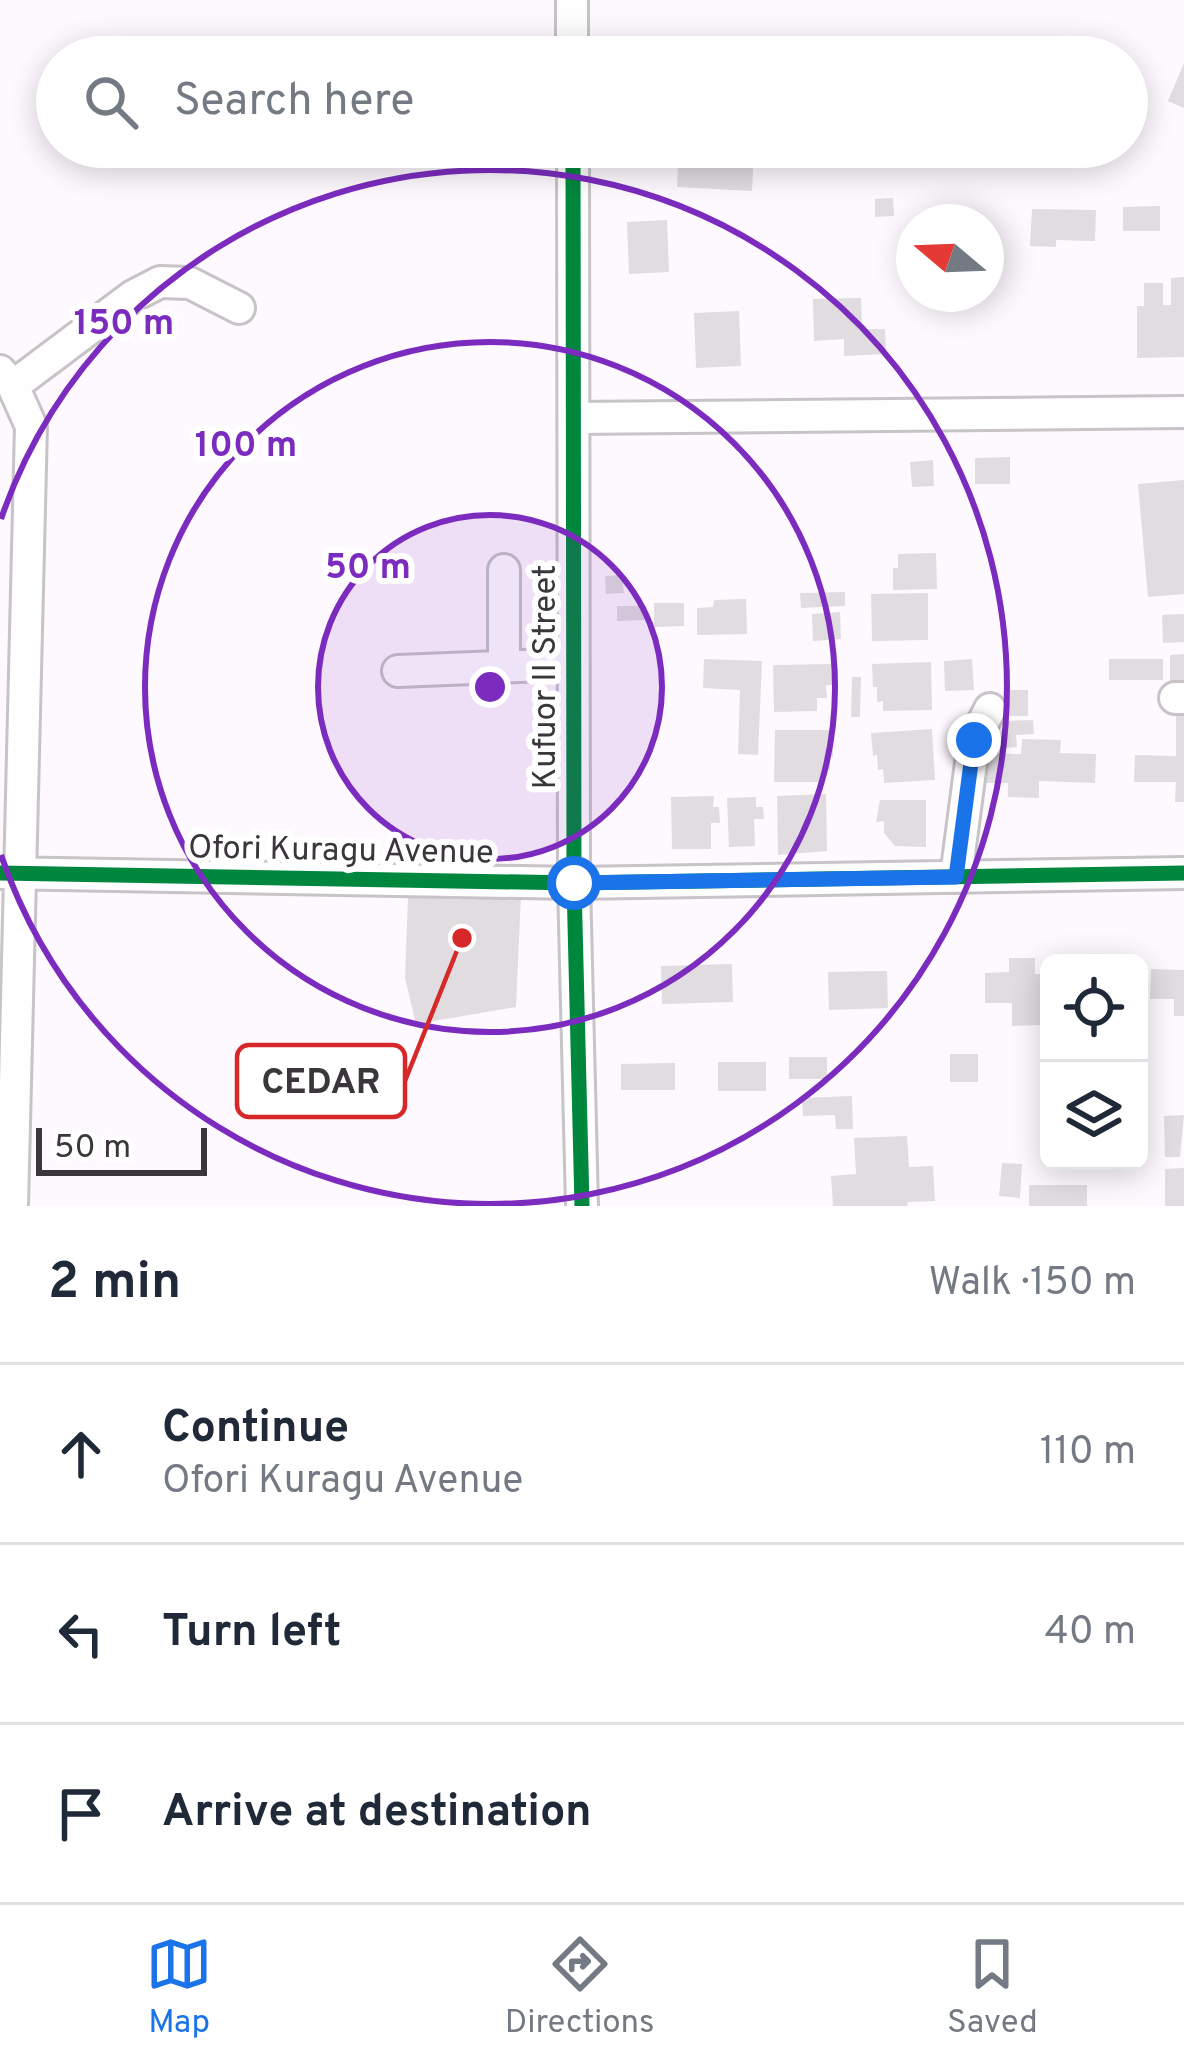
<!DOCTYPE html>
<meta charset="utf-8">
<style>
body{margin:0;font-family:Overpass,sans-serif;background:#f6f6f7;color:#1f2937}
.controls{position:absolute;right:36px;bottom:36px;display:grid;overflow:hidden;border-radius:18px;box-shadow:0 6px 30px #0003}
.controls button{width:108px;height:108px;display:grid;place-items:center;padding:0;border:0;border-bottom:3px solid #e0e1e3;background:#fff;color:#1f2937;font:60px sans-serif}
.compass{position:absolute;left:896px;top:204px;width:108px;height:108px;border-radius:50%;background:#fff;box-shadow:0 6px 30px #0003;rotate:289deg}
.scale{position:absolute;left:36px;bottom:30px;width:171px;box-sizing:border-box;padding-left:12px;border:6px solid #3a363b;border-top:0;font-size:33px;line-height:42px;white-space:nowrap;color:#3a363b;-webkit-text-stroke:9px #fff;paint-order:stroke}
.stop{position:absolute;width:36px;height:36px;margin:-27px;border:9px solid #1a73e8;border-radius:50%;background:#fff}
.stop.end{background:#1a73e8;border-color:#fff;box-shadow:0 3px 12px #0008}
.list{margin:0;padding:0;list-style:none}
h2{display:flex;justify-content:space-between;align-items:center;height:156px;margin:0;padding:0 48px;font-size:51px}
h2 small{font-size:39px;font-weight:400;color:#747a83}
.list li{display:grid;grid-template-columns:78px 1fr auto;gap:36px;align-items:center;box-sizing:border-box;height:180px;padding:0 48px;border-top:3px solid #e0e1e3}
.list b{display:block;font-size:45px;white-space:nowrap}
.list p{margin:0;font-size:39px;white-space:nowrap;color:#747a83}
.list em{font-size:39px;font-style:normal;color:#747a83}
.icon{flex:none;width:66px;height:66px;fill:none;stroke:currentColor;stroke-width:2;stroke-linecap:round;stroke-linejoin:round}
.map{position:relative;flex:none;width:1184px;height:1206px;overflow:hidden}
.search{position:absolute;background:#fff;box-shadow:0 6px 30px #0003;left:36px;right:36px;top:36px;height:132px;display:flex;align-items:center;gap:30px;box-sizing:border-box;padding:0 42px;border-radius:66px;color:#747a83;font-size:45px}
.sheet{height:696px;background:#fff}
nav{display:flex;justify-content:space-around;align-items:center;box-sizing:border-box;height:168px;border-top:3px solid #e0e1e3;background:#fff;font-size:33px;color:#747a83}
nav a{display:grid;justify-items:center;gap:6px}
nav .on{color:#1a73e8}
.map>svg:first-child{display:block}
.building{fill:#e0dce0}
.lines{fill:none;stroke-linecap:round;stroke-linejoin:round}
.minor-casing{stroke:#c7c3c7;stroke-width:36}
.minor{stroke:#fffeff;stroke-width:30}
.cycleway-casing{stroke:#fff;stroke-width:22}
.cycleway{stroke:#00873e;stroke-width:15}
.route{stroke:#1a73e8;stroke-width:15}
.ring{fill:none;stroke:#7b2cbf;stroke-width:6}
.labels{text-anchor:middle;stroke-width:12;stroke-linejoin:round;paint-order:stroke}
.street-label{font-size:33px;fill:#3a363b;stroke:#fff}
.centre{fill:#7b2cbf;stroke:#fff;stroke-width:6}
.ring-label{font-size:36px;text-anchor:middle;font-weight:bold;fill:#7b2cbf;stroke:#fff;stroke-width:12;stroke-linejoin:round;paint-order:stroke}
.leader{fill:none;stroke:#d62828;stroke-width:4.5}
.callout-dot{fill:#d62828;stroke:#fff;stroke-width:4.5}
.callout{fill:#fff;stroke:#d62828;stroke-width:4.5}
.callout-label{font-size:36px;text-anchor:middle;font-weight:bold;fill:#3a363b}
</style>
<div class="map">
<svg width="1184" height="1206" viewBox="0 0 1184 1206">
<rect width="100%" height="100%" fill="#fef9fe"/>
<!-- building -->
<path class="building" d="M1184,63v45l-16,-7z
M728,151l26,1 -2,39 -75,-4 1,-22 49,3z
M893,198l1,18 -19,1v-18z
M1160,206v25h-37v-24z
M1032,209l64,1 -1,31 -39,-1v7l-26,-1z
M667,220l2,52 -40,2 -2,-52z
M1184,277v80l-47,1v-52h7v-23h19v22h8v-27z
M861,298l1,31h23l1,25 -42,2v-17l-30,2 -1,-42z
M739,311l2,55 -45,2 -2,-55z
M1010,457v27h-35v-26z
M933,460l1,26 -22,1 -2,-25z
M1184,480v114l-36,3 -10,-113z
M936,553l1,36 -44,1v-22h5v-14z
M622,575l2,18 -18,1 -1,-18z
M845,592v14l-44,2 -1,-15z
M928,593v47l-56,1 -1,-47z
M746,599l1,35 -50,1v-27l16,-1 1,-7z
M654,603h30v23l-30,1z
M617,606h30v14l-30,1z
M840,612l1,27 -28,2 -1,-27z
M1184,614v28l-21,1 -1,-28z
M1184,654v30h-14v-29z
M704,659l58,2 -4,94 -20,-1 2,-64 -37,-2z
M972,659l2,31 -29,1 -1,-30z
M1109,659h54v21h-54z
M931,662l1,48 -49,1v-10l-6,1v-15h-4l-1,-23z
M834,664v21h-8l1,13h-10v13l-43,1 -1,-47z
M852,677h9l-1,40h-9z
M1004,690h24v26h-23z
M1176,708h8v94h-9l1,-20h-42l1,-27 41,1z
M1033,720l1,14 -18,1 1,12 -12,1v-27z
M932,729l3,51 -51,3 -1,-14 -5,1 -1,-15 -4,1 -2,-23z
M775,730h58v27h-3v13h-9l1,12h-48z
M1022,739l39,1 -1,13 36,1 -1,29 -56,-2v17l-31,-1v-14h-25l1,-30 37,1z
M826,794l1,57 -49,4 -1,-59z
M714,796l-1,11h6l1,16h-9v26h-39l-1,-52z
M756,797v10h7l1,12h-10l1,27 -26,1 -2,-49z
M880,800h46v47l-31,-1 -11,-13v-12l-8,1z
M521,895l-5,112 -100,17 -11,-46 3,-80z
M1009,958h26v16h14v25h-9v26l-28,1v-23h-27v-30l24,-1z
M732,964l1,38 -71,2 -1,-38z
M1151,969l33,1v46h-10v-17h-24z
M887,971l1,37 -59,2 -1,-38z
M950,1054h28v28h-28z
M789,1057h38v22h-38z
M718,1062h48v29h-48z
M675,1063v27h-54v-26z
M852,1096l1,33h-17l-1,-14 -32,1 -1,-18z
M1184,1115l-4,42h-15l-1,-41z
M907,1136l2,31 24,-1 2,35 -28,1 1,4h-75l-2,-30 25,-2 -2,-36z
M1002,1163l20,1 -2,34 -21,-2z
M1184,1168v38h-19v-37z
M1029,1185h58v21h-58z"/>
<g class="lines">
<defs>
<path id="minor" d="M572,0v57
M573,147l1,736 8,323
M0,371l13,15 18,40 -19,780
M13,386l120,-90 27,-14 30,1 49,25
M574,418l610,-6
M504,570v95
M398,671l174,-7
M1175,698h9
M0,873l574,10 610,-10
M956,877l18,-137 16,-31"/>
</defs>
<!-- minor casing -->
<use href="#minor" class="minor-casing"/>
<!-- minor -->
<use href="#minor" class="minor"/>
<defs>
<path id="cycleway" d="M573,147l1,736 8,323
M0,873l574,10 610,-10"/>
</defs>
<!-- cycleway casing -->
<use href="#cycleway" class="cycleway-casing"/>
<!-- cycleway -->
<use href="#cycleway" class="cycleway"/>
</g>
<g class="lines">
<!-- route -->
<path class="route" d="M574,883l382,-6 18,-137"/>
</g>
<!-- distance rings -->
<circle cx="490" cy="687" r="172" fill="#7b2cbf" fill-opacity=".12"/>
<g class="ring">
<circle cx="490" cy="687" r="172"/>
<circle cx="490" cy="687" r="345"/>
<path d="M1 519A517 517 0 1 1 1 855"/>
</g>
<g class="labels">
<!-- street labels -->
<g class="street-label">
<text transform="translate(543 677) rotate(-90)" y="12">Kufuor II Street</text>
<text transform="translate(341 848) rotate(1)" y="12">Ofori Kuragu Avenue</text>
</g>
</g>
<circle cx="490" cy="687" r="18" class="centre"/>
<g class="ring-label">
<text x="124" y="334">150 m</text>
<text x="246" y="456">100 m</text>
<text x="368" y="578">50 m</text>
</g>
<!-- callouts -->
<path class="leader" d="M462 938L405 1081"/>
<circle class="callout-dot" cx="462" cy="938" r="12"/>
<rect class="callout" x="237" y="1045" width="168" height="72" rx="12"/>
<g class="callout-label">
<text x="321" y="1093">CEDAR</text>
</g>
</svg>
<div class="controls">
<button><svg class="icon" aria-label="locate" viewBox="0 0 24 24"><circle cx="12" cy="12" r="6"/><path d="M12 2v4M12 18v4M2 12h4M18 12h4"/></svg></button>
<button><svg class="icon" aria-label="layers" viewBox="0 0 24 24"><path d="M12 4l9 5-9 5-9-5zM3 14l9 5 9-5"/></svg></button>
</div>
<svg class="compass" viewBox="-18 -18 36 36"><path d="M0-13l5 13h-10z" fill="#e53935"/><path d="M0 13l5-13h-10z" fill="#747a83"/></svg>
<div class="scale">50 m</div>
<div class="stop" style="left:574px;top:883px"></div>
<div class="stop end" style="left:974px;top:740px"></div>
<div class="search"><svg class="icon" aria-label="search" viewBox="0 0 24 24"><circle cx="10" cy="10" r="6"/><path d="M15 15l6 6"/></svg>Search here</div>
</div>
<section class="sheet">
<h2>2 min<small>Walk · 150 m</small></h2>
<ul class="list">
<li><svg class="icon" aria-label="ahead" viewBox="0 0 24 24"><path d="M12 20V5M6 11l6-6 6 6"/></svg><div><b>Continue</b><p>Ofori Kuragu Avenue</p></div><em>110 m</em></li>
<li><svg class="icon" aria-label="left" viewBox="0 0 24 24"><path d="M17 20v-9H6M10 6l-5 5 5 5"/></svg><div><b>Turn left</b></div><em>40 m</em></li>
<li><svg class="icon" aria-label="arrive" viewBox="0 0 24 24"><path d="M6 21V4h12l-3 4 3 4H6"/></svg><div><b>Arrive at destination</b></div></li>
</ul>
</section>
<nav>
<a class="on"><svg class="icon" aria-label="map" viewBox="0 0 24 24"><path d="M3 6l6-2 6 2 6-2v14l-6 2-6-2-6 2zM9 4v14M15 6v14"/></svg>Map</a>
<a><svg class="icon" aria-label="directions" viewBox="0 0 24 24"><path d="M12 3l9 9-9 9-9-9zM9 14v-3h6M13 9l2 2-2 2"/></svg>Directions</a>
<a><svg class="icon" aria-label="saved" viewBox="0 0 24 24"><path d="M7 4h10v16l-5-4-5 4z"/></svg>Saved</a>
</nav>
